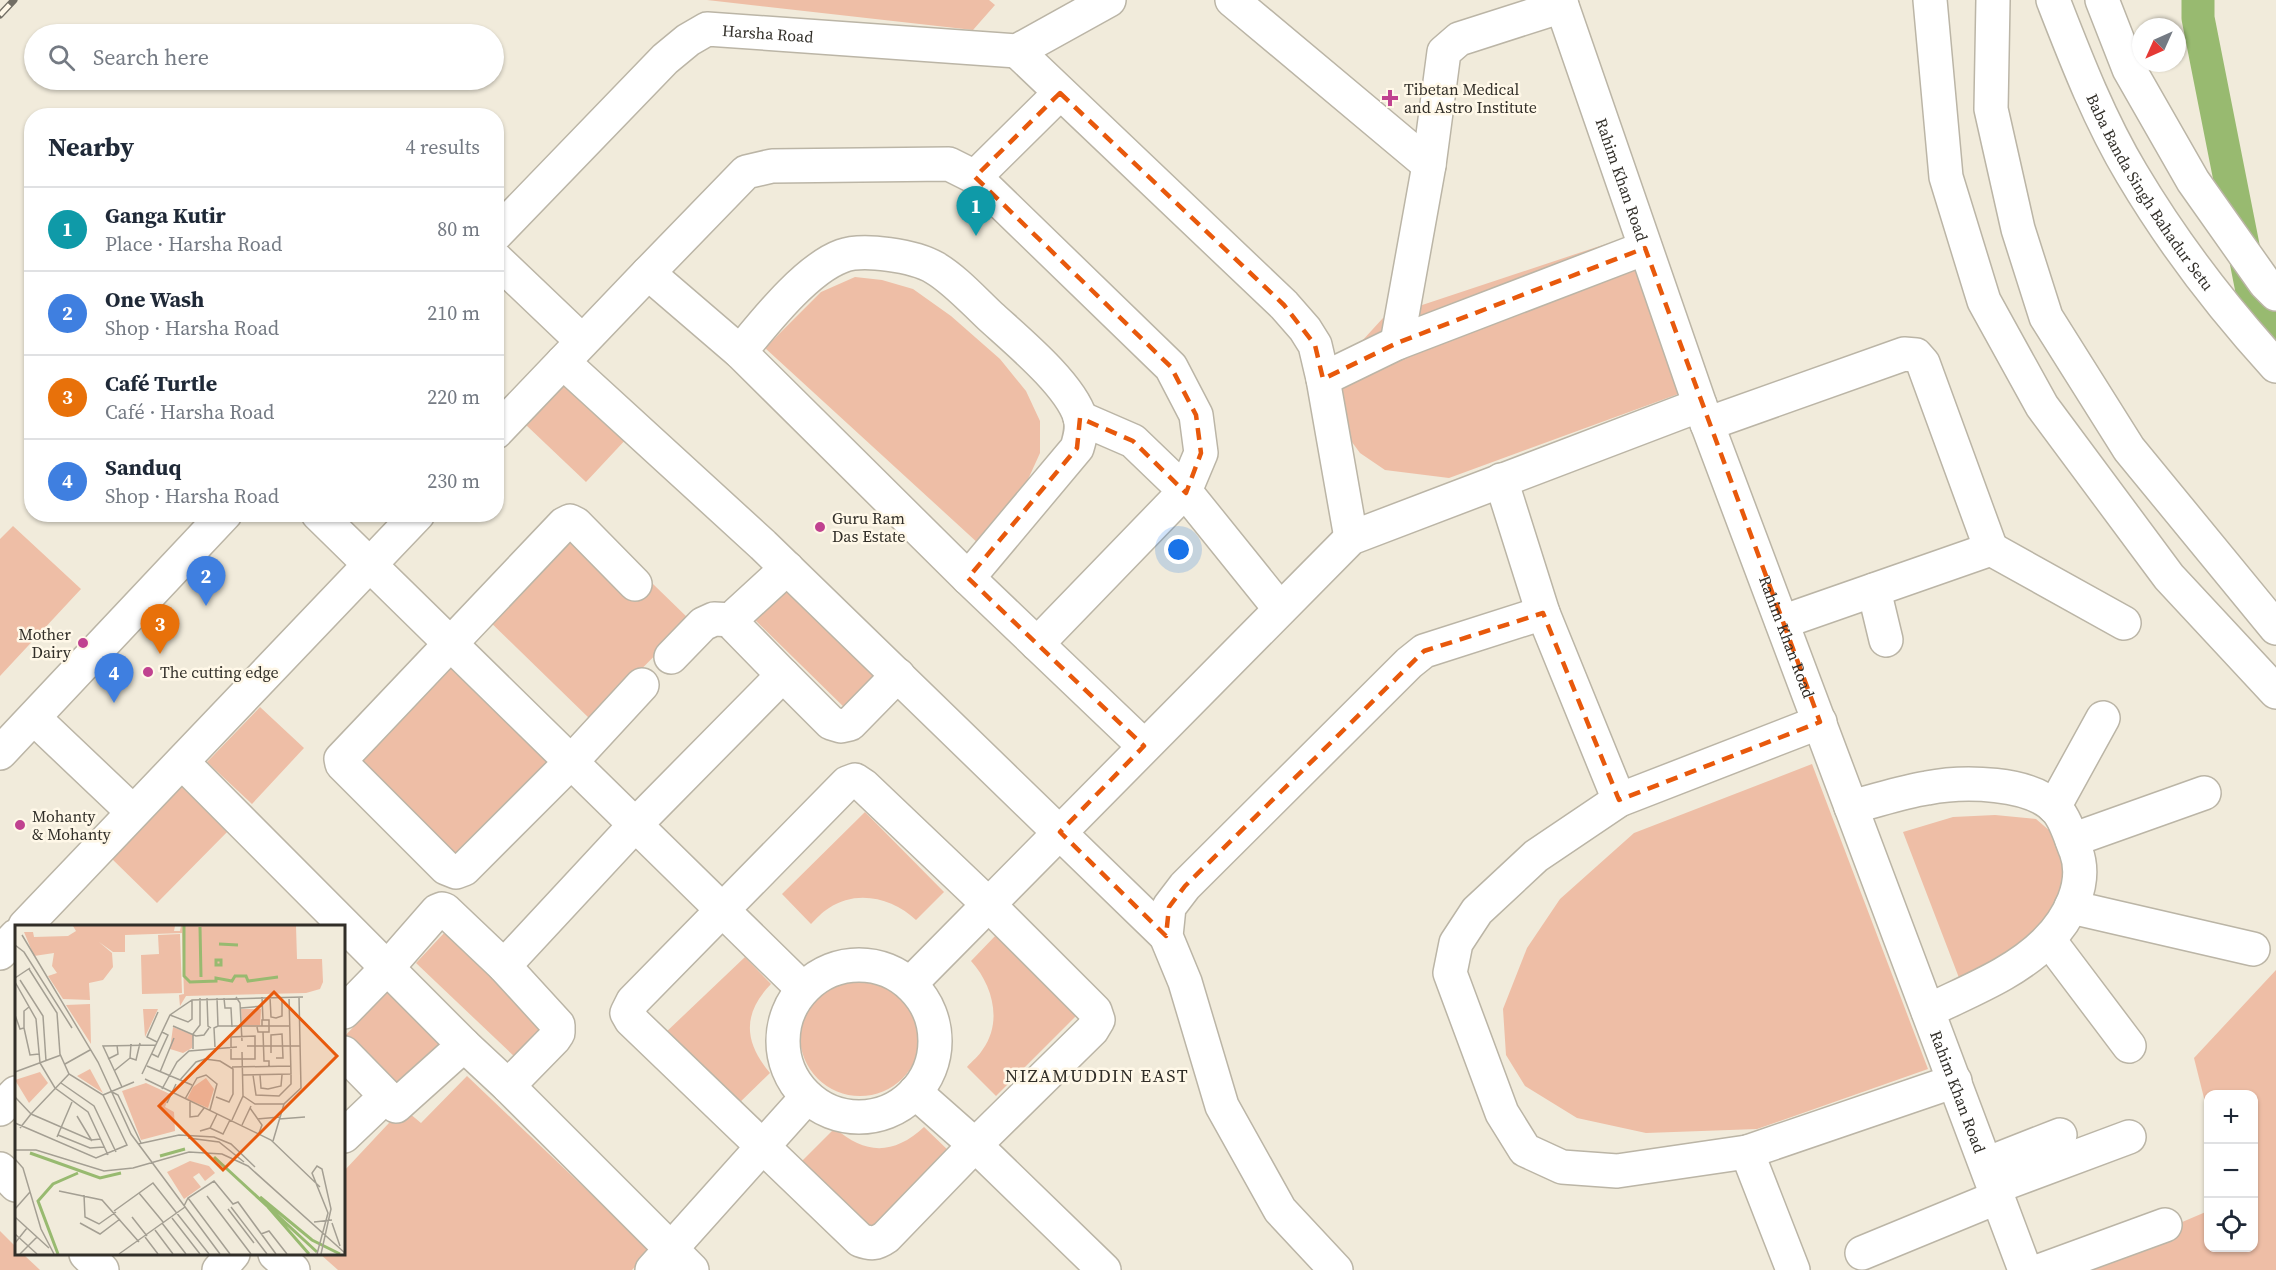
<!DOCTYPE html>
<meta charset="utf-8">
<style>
body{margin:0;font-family:"Source Serif 4",serif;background:#f6f6f7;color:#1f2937}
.controls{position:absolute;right:18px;bottom:18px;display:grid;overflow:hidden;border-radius:12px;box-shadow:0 2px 4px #0004}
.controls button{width:54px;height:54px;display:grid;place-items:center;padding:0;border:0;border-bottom:2px solid #e0e1e3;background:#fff;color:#1f2937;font:30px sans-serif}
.compass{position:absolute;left:2132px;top:18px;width:54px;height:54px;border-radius:50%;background:#fff;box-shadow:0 2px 4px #0004;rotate:225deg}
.you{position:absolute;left:1179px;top:550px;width:21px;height:21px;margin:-15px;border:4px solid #fff;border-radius:50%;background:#1a73e8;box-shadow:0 0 0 9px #1a73e833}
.badge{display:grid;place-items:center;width:39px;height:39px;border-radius:50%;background:#db2777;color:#fff;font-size:20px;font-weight:700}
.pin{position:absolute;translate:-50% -50px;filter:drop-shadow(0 2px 3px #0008)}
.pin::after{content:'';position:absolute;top:32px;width:21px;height:18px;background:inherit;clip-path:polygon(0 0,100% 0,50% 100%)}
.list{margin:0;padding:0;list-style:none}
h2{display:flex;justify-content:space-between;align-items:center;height:78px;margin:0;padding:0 24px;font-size:26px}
h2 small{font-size:20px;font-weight:400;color:#747a83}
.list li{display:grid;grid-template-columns:39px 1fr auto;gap:18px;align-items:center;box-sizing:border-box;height:84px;padding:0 24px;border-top:2px solid #e0e1e3}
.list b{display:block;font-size:22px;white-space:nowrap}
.list p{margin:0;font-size:20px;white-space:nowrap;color:#747a83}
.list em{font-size:20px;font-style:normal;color:#747a83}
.icon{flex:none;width:33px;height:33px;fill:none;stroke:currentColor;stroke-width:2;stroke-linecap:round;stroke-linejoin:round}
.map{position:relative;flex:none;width:2276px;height:1270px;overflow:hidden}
.search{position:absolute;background:#fff;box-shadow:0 2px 4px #0004;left:24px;top:24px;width:480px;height:66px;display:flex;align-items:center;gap:15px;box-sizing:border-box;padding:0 21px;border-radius:33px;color:#747a83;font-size:22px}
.panel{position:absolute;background:#fff;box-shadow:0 2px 4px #0004;left:24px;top:108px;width:480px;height:414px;border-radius:24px}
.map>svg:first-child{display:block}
.green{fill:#eebea6}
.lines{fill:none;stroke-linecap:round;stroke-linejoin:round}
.canal{stroke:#98ba70;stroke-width:33}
.minor-casing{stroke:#bbb5a6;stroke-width:36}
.tertiary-casing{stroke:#bbb5a6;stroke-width:36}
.trunk-casing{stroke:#bbb5a6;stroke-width:36}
.minor{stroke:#fff;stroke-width:33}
.tertiary{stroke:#fff;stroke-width:33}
.trunk{stroke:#fff;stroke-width:33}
.rail-casing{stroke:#726e65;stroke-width:7}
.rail{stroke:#fff8e8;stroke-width:4.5;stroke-dasharray:14;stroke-linecap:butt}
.marked{fill:none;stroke:#e8590c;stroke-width:4.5;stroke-dasharray:12 8;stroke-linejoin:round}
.poi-dot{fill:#c04290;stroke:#fff8e8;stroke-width:2}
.labels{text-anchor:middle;stroke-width:5;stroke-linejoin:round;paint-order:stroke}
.street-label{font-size:16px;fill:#312e28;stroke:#fff8e8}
.poi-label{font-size:16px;fill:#312e28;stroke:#fff8e8;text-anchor:start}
.neighbourhood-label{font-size:18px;letter-spacing:1.5px;fill:#312e28;stroke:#fff8e8}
.inset-river{fill:none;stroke:#98ba70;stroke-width:3}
.inset-road{fill:none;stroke:#a49f93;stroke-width:1.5}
.view{fill:#e8590c;fill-opacity:0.15;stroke:#e8590c;stroke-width:3}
.inset-edge{fill:none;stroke:#312e28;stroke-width:3}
</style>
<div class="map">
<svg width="2276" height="1270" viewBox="0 0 2276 1270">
<rect width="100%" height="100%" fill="#f1ebdb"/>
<!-- green -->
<path class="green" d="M707,0h282l6,5 -22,25z
M1630,236l51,157 -232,85 -64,-8 -25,-17 -22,-30 4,-38 9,-32 32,-35z
M855,277l27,3 31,9 38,27 49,43 26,32 14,30v32l-20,44 -41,47 -214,-196 56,-56z
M569,380l60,56 -43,46 -60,-57z
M580,513l110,107 -99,100 -109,-106z
M13,526l68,63 -81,87v-137z
M790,583l95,93 -35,37 -96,-94z
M446,659l110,107 -98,100 -110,-107z
M260,707l44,41 -52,56 -45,-42z
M1812,764l116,305 -171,60 -111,4 -69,-15 -52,-32 -19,-31 -3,-46 24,-61 33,-49 74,-66z
M186,779l47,47 -76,77 -47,-46z
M865,812l79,80 -28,28c-23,-22 -59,-31 -87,-12 -7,4 -13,11 -18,16l-29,-30z
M1995,815l41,4 21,18 16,44 -45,62 -67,40 -58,-151 50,-15z
M445,932l101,96 -29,31 -101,-96z
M998,933l81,80 -83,83 -29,-29c5,-6 12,-11 16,-18 20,-28 9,-65 -12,-88z
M745,957l26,27c-29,30 -27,58 -1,89l-36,35 -71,-73z
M2276,970v300h-206l138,-59v37h46v-154h-46v20l-14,-56z
M800 1036a60 60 0 1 1 120 0a60 60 0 1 1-120 0Z
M387,991l58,57 -44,45 -57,-56z
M467,1076l183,174 -18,20h-294l-18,-16h24v-83l59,-63 18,15z
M924,1127l27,26 -78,82 -74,-71 36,-36c30,27 59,27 89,-1z
M0,1231l16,16v7h7l17,16h-40z"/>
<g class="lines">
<!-- canal -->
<path class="canal" d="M2198,0v18l54,273 24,46"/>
<defs>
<g id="minor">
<path d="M1232,0l197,165"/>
<path id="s1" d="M1560,0l140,405 325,865"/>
<path d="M1017,51l267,254 21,24 10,16 8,34 28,159"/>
<path d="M975,177l85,-84"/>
<path id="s2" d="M496,234l169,-175 23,-19 19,-11 310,22 92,-51"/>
<path d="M496,259l86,82"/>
<path d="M648,273l98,-101 26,-6 177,-2 26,13 196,190 25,48 5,38 -16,38 -148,153"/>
<path d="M1397,343l32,-178 15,-113 15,-13 103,-33"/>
<path d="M740,352c24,-29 66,-83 102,-96 21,-8 73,0 93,12 20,12 37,31 55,48 25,23 80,68 90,101 3,11 0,21 -3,31l-109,130"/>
<path d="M563,362l200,183 403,391"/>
<path d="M1323,379l74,-36 248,-95"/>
<path d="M1080,418l53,23 52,50 95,118"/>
<path d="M1707,424l197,-70 12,1 7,8 68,186"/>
<path d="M496,432l152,-159 92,79 228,226 176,168"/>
<path d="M1501,480l42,133"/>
<path d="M318,514l485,475"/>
<path d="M635,584l-59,-60 -6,-3 -6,3 -223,235 1,5 104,104 10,4 8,-3 107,-107 71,-77"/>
<path d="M1874,590l12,50"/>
<path d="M1782,622l209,-73 133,74"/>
<path d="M671,657l32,-33 11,-5 20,1"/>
<path d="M783,675l48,48 10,3 9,-2 48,-49"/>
<path d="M34,718l99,94"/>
<path d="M1820,722l-201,78 -83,56 -59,55 -21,32 -6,30 52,140 23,37 37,17 55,4 130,-19 208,-71"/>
<path d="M0,753l225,-239"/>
<path d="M182,762l282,283 44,41 184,184"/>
<path d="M855,780l9,6 124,118 107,107 3,9 -6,10 -117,115 -89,92c-10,7 -15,7 -26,3l-229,-220 -4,-7 6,-12 214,-218z"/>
<path d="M1851,807c25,-6 50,-15 76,-19 35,-7 105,-7 130,22 9,10 14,29 19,41 12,32 -7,68 -30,91 -32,32 -78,49 -118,69"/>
<path d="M2054,807l49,-89"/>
<path d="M2072,840l132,-47"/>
<path d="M2071,907l182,42"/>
<path d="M25,926l393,-412"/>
<path d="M2049,940l80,106"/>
<path d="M0,953l16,-17"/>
<circle cx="859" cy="1041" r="76"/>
<path d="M504,966l131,-141 148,-150 -48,-49 -1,-6 3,-6 50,-46"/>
<path d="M910,984l441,-446 349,-133"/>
<path d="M344,1012l44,-45 49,-56 5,-2 3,1 59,56 54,59v8l-4,6 -46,47"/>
<path d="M344,1053l52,53 68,-61"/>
<path d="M915,1092l60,53 129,125"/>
<path d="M0,1109l16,-16"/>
<path d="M344,1136l42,-40"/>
<path d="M1747,1152l46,118"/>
<path d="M1986,1164l74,-29"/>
<path d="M0,1169l16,16"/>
<path d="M1995,1187l134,-50"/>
<path d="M1862,1253l136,-56"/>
<path d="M86,1254l16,16"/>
<path d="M275,1254l18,16"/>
<path d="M219,1270l14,-16"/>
<path d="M652,1270l155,-173"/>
<path d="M1336,1270l-56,-60 -58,-104 -37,-124 -19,-46 3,-29 16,-21 224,-223 15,-12 119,-38 76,187"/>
<path d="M2042,1270l123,-45"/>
</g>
<path id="tertiary" d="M1930,0l16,177 38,124 58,105 127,171 107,115
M1993,0l-2,109 27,120 28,88 83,132 147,179"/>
<g id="trunk">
<path id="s3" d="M2053,0c23,59 46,119 79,174 41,69 90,133 144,192"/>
<path d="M2102,0l27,69 64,112 72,102 11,11"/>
</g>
</defs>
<!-- minor casing -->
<use href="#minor" class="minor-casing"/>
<!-- tertiary casing -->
<use href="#tertiary" class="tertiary-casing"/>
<!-- trunk casing -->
<use href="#trunk" class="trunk-casing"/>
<!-- minor -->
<use href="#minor" class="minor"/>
<!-- tertiary -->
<use href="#tertiary" class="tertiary"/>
<!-- trunk -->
<use href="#trunk" class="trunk"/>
<defs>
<path id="rail" d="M0,15l14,-15"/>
</defs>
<!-- rail casing -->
<use href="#rail" class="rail-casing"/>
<!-- rail -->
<use href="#rail" class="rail"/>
</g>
<!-- marked area -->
<path class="marked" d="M1060,93l224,212 31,40 8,34 74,-36 248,-95 175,474 -201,78 -76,-187 -119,38 -239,235 -16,21 -3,29 -106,-104 84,-86 -176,-168 109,-130 3,-30 53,23 53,52 15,-40 -5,-38 -25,-48 -196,-190z"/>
<!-- markers -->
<g class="poi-dot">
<path d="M1387 89h6v6h6v6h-6v6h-6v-6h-6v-6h6z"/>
<circle cx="820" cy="527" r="6"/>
<circle cx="83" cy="643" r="6"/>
<circle cx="148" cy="672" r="6"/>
<circle cx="20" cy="825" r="6"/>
</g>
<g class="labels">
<!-- street labels -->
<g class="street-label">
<text dy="6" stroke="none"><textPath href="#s2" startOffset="356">Harsha Road</textPath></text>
<text dy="6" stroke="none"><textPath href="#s1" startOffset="190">Rahim Khan Road</textPath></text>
<text dy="6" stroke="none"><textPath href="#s3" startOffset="216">Baba Banda Singh Bahadur Setu</textPath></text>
<text dy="6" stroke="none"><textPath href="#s1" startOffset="676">Rahim Khan Road</textPath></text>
<text dy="6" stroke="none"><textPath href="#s1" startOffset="1162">Rahim Khan Road</textPath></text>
</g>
<!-- poi labels -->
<g class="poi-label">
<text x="1404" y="95">Tibetan Medical<tspan x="1404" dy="18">and Astro Institute</tspan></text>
<text x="832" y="524">Guru Ram<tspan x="832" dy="18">Das Estate</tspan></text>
<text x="71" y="640" text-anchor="end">Mother<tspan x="71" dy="18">Dairy</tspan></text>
<text x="160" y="678">The cutting edge</text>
<text x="32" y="822">Mohanty<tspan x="32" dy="18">&amp; Mohanty</tspan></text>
</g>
<!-- neighbourhood labels -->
<g class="neighbourhood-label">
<text x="1097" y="1082">NIZAMUDDIN EAST</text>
</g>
</g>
<!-- overview -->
<g transform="translate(15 925)">
<rect width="330" height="330" fill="#f1ebdb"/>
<path d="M58,1h102l-1,5h6l1,-5h115l1,33h25l1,23 -3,7 -14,4 -120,3 -6,10 -1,-11 5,-1 -2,-61 -57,2v17h-12l-14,-10 13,11 1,14 -10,13 -14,3 1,17 -27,-1 -15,-23 9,-3 -5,-7 2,-13 -20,3 -10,-24h9l1,5 34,-1 8,-5zM165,9l2,59 -40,1 -1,-39 18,-1 -1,-19zM75,79l1,40 -25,-39zM128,84h15l-13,28zM226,84h20l-1,16h-18zM158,102l20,8 -1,13 -9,5 -13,-4zM75,144l13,24 -26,-17zM25,147l8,11 -19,20 -14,-23zM191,153l8,11 -6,19 -21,-9 6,-12zM131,158l24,11 -5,13 9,5 1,19 -34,9 -19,-49zM175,236l19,5 6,7 -10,8 -6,-8 -6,4 8,10 -17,12 -17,-27z" fill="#eebea6"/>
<path class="inset-river" d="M169,1v50l6,6 26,-1v-3l16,3 3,-5h11l2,5 30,-4M185,2l1,50M204,19l19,1M201,35h5v5h-5zM15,228l70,25 21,-5M145,231l25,-7M199,232l103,95M245,272l52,43 28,14M253,282l41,47M43,329l-20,-53 15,-17 25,-11"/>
<path class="inset-road" d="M7,10l76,127 33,72 89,120M0,20l9,7 48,76M0,53l15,-10M5,55l23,36 3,45M0,57l21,37 4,44 15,25 33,24 20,43M221,72l4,6 2,38M247,72l1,23M255,72l1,20 5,1 6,-2v-19M192,73l1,28 3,2M202,73l1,28M209,73l1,10h6l1,19M226,83l22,-2M0,90l5,14 4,-1v-17l5,-4M155,90l18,7 4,-3v-19M158,101l23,10 8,-1 5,-7M242,102l1,5h11v-12h-7v6M9,103l6,27 9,-1M248,107l1,29h5v5M240,111v23h-24v-22zM142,117l-10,-5 11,-25M116,119l-1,14 6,2 4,-17M232,121h53M200,122l-1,-19 4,-2h72M178,124v-15l7,-9v-27M256,128v-18l11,-1 1,24h-7M137,129l6,3 10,-22 -6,-3M93,134l10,-5 -1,-9M50,139l25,-14M132,141l45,19M217,142l59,-1M99,146l16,-13M0,147l46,-17M145,147l14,-34M127,149l28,-59 22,-15 111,-3M227,150l49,-1 -2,-77M238,150l3,20 23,1 12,-12v-10M245,150l1,13 7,1 13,-3 1,-11M130,154l126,61 49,47M165,155l16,-18 9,-3 15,2 13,8v25l-4,8 -13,-5M46,158l33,23 22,46M107,162l-19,-41 53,-1M147,164l15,-27 12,-11 48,-4M97,167l6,3 23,48M88,170l31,-13M228,171l12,8h29M0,172l16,17 38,-40M170,174l12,-21 9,-3 11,9 -7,26M175,176v16l8,-1 6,-8M152,178l9,-19M235,183l12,17 -3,8M62,191l15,25M242,194l23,-2M264,194l26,-2M217,195l11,-24 -1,-44M0,198l81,35 31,-13 -24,-50 -34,-21 -9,-20 -3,-41 -28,-44M227,200l9,-19M5,203l11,-14 60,26 10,-1M195,203l13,6 7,-14M185,206l10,-3 7,-14M43,210l32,13 14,-1M42,212l15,-35M173,213l31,4 25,20M258,216l11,-37 17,-16 -2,-91M123,219l41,-9 35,2 17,7 24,23M0,225h21l68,21 29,-3 56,-16 33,2 26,12 97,87M0,234l8,9 18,61 13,25M44,266l43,9 37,42M124,268l24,29M69,270l1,22 14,7 17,-12M192,271l44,58M173,273l42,56M169,281l4,-8 26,-17 19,23 5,-2 38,52M216,282l36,47M0,284l15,-17M213,284l26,34M99,286l39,-28 56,71M0,292l34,31M117,292l15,19M157,293l28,36M299,297l18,-2M65,298l20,11 20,-15M147,298l24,31M317,298l8,23M140,305l18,24M0,309l22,20M246,309l8,-3 18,23M130,312l13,17M0,318l12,-15M5,329l17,-17M104,329l66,-47M302,329l11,-41 -16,-40 5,-7 5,3 9,40 -10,45"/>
<path class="view" d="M259,67l63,64 -114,114 -64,-64z"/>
<rect width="330" height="330" class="inset-edge"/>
</g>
</svg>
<div class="controls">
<button>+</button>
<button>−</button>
<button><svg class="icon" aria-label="locate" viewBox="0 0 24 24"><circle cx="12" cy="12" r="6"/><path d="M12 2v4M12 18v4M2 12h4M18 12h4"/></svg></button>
</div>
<svg class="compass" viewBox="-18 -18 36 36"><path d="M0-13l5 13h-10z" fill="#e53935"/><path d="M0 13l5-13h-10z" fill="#747a83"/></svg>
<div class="you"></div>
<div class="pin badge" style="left:976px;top:236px;background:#0f9aa8">1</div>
<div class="pin badge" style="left:206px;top:606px;background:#3f7fe0">2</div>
<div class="pin badge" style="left:160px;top:654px;background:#e8710a">3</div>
<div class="pin badge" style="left:114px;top:703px;background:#3f7fe0">4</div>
<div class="search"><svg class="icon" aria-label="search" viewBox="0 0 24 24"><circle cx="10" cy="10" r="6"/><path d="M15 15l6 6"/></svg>Search here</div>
<section class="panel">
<h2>Nearby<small>4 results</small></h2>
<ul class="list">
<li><span class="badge" style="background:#0f9aa8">1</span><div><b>Ganga Kutir</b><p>Place · Harsha Road</p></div><em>80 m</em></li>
<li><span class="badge" style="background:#3f7fe0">2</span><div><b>One Wash</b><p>Shop · Harsha Road</p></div><em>210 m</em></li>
<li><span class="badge" style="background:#e8710a">3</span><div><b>Café Turtle</b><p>Café · Harsha Road</p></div><em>220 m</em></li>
<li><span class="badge" style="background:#3f7fe0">4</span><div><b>Sanduq</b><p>Shop · Harsha Road</p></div><em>230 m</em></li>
</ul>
</section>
</div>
